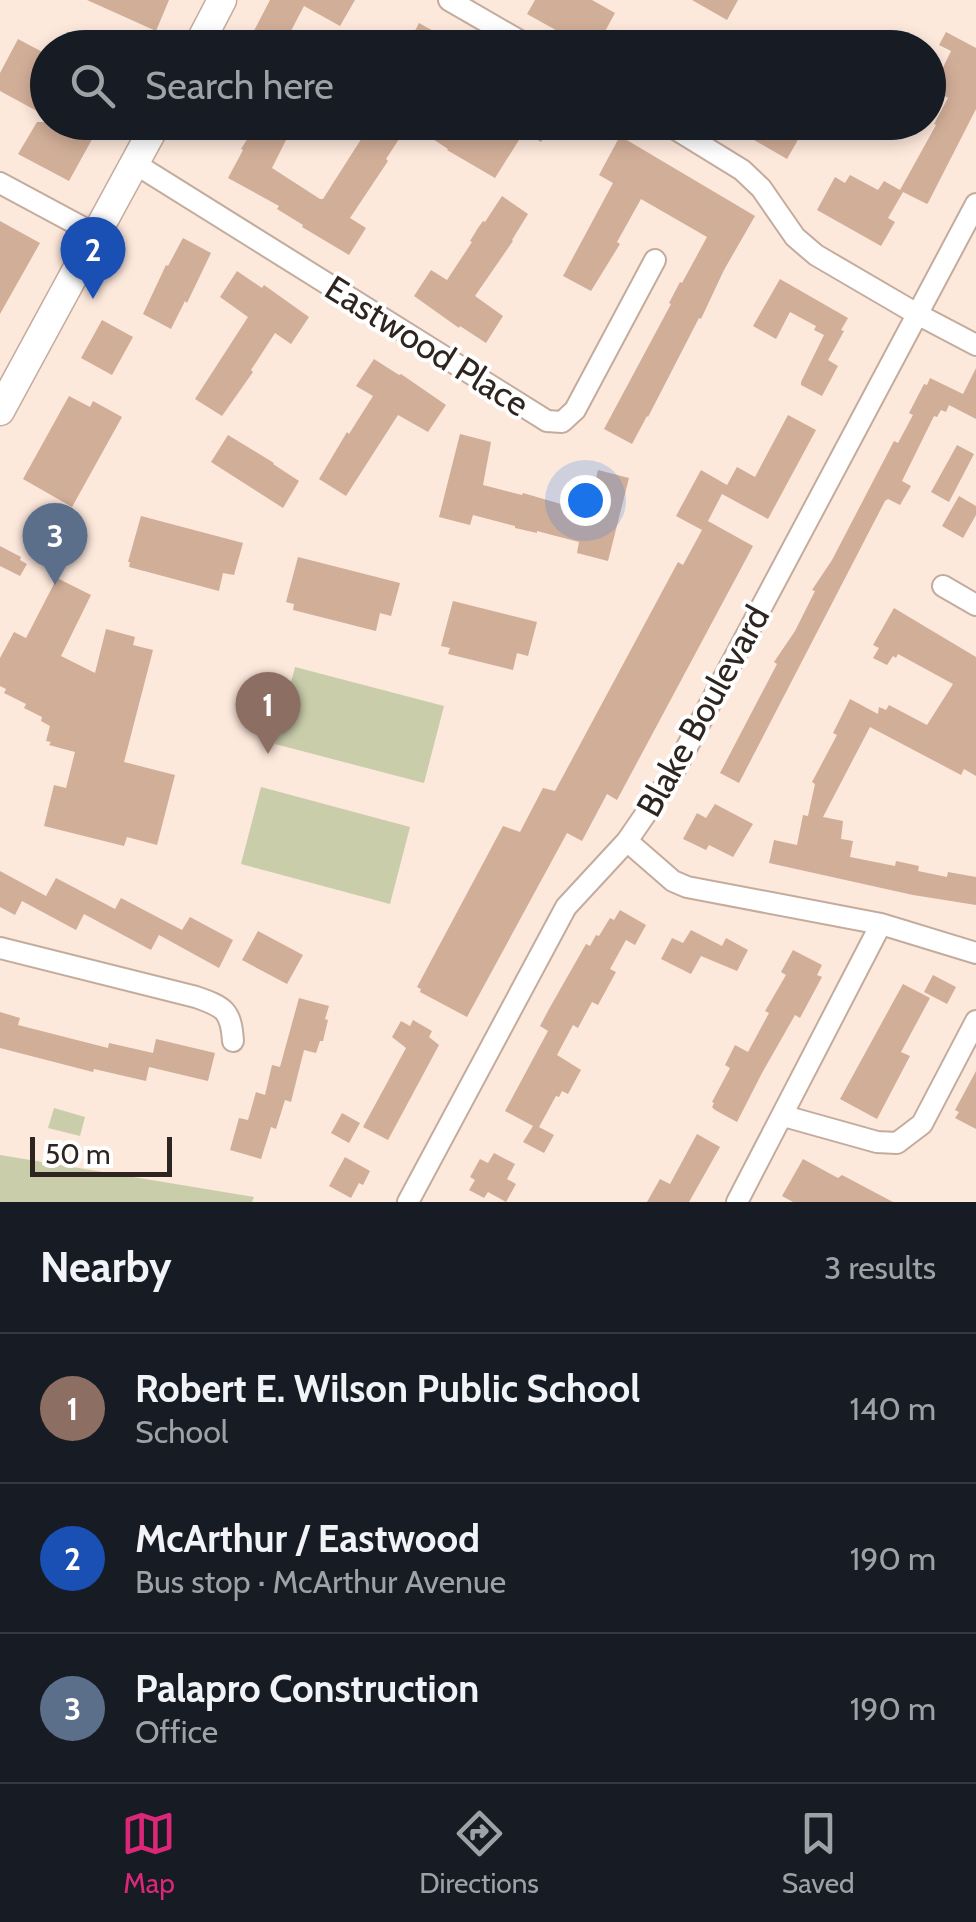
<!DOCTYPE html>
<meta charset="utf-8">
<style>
body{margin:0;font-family:Cabin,sans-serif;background:#20242c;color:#f1f3f6}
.scale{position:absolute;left:30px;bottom:25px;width:142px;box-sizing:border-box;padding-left:10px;border:5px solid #2e2520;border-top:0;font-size:28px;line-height:35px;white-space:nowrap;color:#2e2520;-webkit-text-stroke:8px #fff;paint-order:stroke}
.you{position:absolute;left:585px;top:500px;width:35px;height:35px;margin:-25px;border:8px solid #fff;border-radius:50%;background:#1a73e8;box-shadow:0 0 0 15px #1a73e833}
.badge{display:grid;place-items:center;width:65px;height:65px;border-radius:50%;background:#db2777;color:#fff;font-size:32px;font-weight:700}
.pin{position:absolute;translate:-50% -82px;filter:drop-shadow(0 2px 5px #0008)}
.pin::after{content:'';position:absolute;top:52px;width:35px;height:30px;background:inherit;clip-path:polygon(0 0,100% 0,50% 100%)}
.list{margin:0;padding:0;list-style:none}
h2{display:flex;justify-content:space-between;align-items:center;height:130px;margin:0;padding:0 40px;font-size:42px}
h2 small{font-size:32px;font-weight:400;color:#9ea1a6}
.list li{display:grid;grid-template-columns:65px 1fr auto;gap:30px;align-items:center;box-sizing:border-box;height:150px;padding:0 40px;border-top:2px solid #363941}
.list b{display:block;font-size:38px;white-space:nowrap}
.list p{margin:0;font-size:32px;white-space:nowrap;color:#9ea1a6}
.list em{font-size:32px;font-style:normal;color:#9ea1a6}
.icon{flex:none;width:55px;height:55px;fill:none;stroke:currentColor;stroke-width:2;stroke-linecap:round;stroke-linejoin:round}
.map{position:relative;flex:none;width:976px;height:1202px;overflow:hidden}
.search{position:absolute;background:#171b24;box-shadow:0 5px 15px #0003;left:30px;right:30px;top:30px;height:110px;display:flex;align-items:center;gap:25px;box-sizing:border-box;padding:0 35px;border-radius:55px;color:#9ea1a6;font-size:38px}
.sheet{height:580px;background:#171b24}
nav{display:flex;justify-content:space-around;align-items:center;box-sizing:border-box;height:140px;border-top:2px solid #363941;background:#171b24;font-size:28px;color:#9ea1a6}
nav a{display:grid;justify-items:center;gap:5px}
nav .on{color:#db2777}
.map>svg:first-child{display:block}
.green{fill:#c9cdaa}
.building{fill:#d1ae98}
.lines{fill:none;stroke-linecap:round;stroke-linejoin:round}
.minor-casing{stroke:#c4ac9d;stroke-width:24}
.major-casing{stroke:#c4ac9d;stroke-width:31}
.minor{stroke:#fff;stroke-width:20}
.major{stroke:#fff;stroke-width:28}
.labels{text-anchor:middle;stroke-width:8;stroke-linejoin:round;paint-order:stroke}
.street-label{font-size:35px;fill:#2e2520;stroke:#fff}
</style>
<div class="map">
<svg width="976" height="1202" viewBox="0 0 976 1202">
<rect width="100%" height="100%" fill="#fde8dc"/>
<!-- green -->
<path class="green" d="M295,667l149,39 -20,77 -149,-39z
M261,787l149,40 -20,77 -149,-40z
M54,1108l31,9 -5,19 -32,-8z
M0,1155l254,42 -2,5h-252z"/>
<!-- building -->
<path class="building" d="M87,0h82l-13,31z
M270,0h85l-15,26 -36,-20 -22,42h-37z
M535,0h57l23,13 -19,35h-8l-61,-34z
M692,0h46l-11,20z
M419,23l45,25h-58z
M946,32l30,16v61l-48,94 -1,1 -24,-12 -15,26 7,4 -14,24 -64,-36 18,-33 10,6 5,-8 28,15 6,-9 16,9 36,-65 -2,-1 14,-26 -15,-10 18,-37 -12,-6z
M18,39l30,16v62l-48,-26v-18z
M37,122h37l21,12 -26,47 -51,-27z
M258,122h37l-23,46 48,31h3l49,-77h14l17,11 -17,26 2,2 -38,57 16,10 -17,27 -47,-28 1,-2 -26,-16 2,-3 -51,-28 15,-28 -2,-1z
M428,122h124l-11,20 -17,-10 -29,46 -48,-28 1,-1 -26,-17z
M723,122h85l-21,37z
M620,136l135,80 -31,54 -23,49 -2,-1 -51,99 -1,-1 -15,28 -28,-15 67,-125 -2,-1 11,-21 2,1 25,-46 -66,-38 -24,43 3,2 -29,47 -28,-15 50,-93 -14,-8z
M502,196l26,18 -16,26 1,1 -38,55 28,20 -17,27 -26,-17 -1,2 -45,-32 17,-26 16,10 25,-38 -2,-1 8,-13 5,-7 2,1z
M0,221l40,22 -40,71z
M183,238l28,15 -24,50 -2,-2 -14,28 -28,-15 23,-49 2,1z
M237,271l25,17 2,-3 45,32 -18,27 -16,-11 -24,37 2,2 -31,44 -27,-17 53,-82 -28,-20z
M780,279l68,39 -7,12 3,1 -16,29 10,6 -16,30 -21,-11v-3l23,-47 -10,-5 2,-4 -26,-14 -14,27 -23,-13z
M102,320l31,17 -21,38 -31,-17z
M374,359l25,16 2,-1 45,31 -18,27 -30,-17 -52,81 -27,-17 28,-47 2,2 24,-38 -17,-10z
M976,368v51l-27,-14 -3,7 -5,-2 -4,7 -3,-1 -32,65 9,5 -11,19 -12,-6 -3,2 -146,282 -19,-10 57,-109 -3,-2 21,-31 20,-40 -3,-1 20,-30 62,-119 4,2 15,-28 -4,-2 15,-29 3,1 3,-7 33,16z
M69,396l21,11 3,-6 29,16 -50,90 -49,-28z
M788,415l28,15 -48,89 -46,-25 -14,27 45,25 -136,254 -10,-6 -25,47 -15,-8 -100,184 -47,-25 1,-3 -4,-2 86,-161 17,6 23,-44 12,3 123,-229 5,3 19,-35 -26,-14 25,-46 26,15 10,-18 18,10z
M460,434l31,8 -8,43 39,10 1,-2 62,18 3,-12 3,1 7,-30 31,8 -21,83 -31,-8 2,-11 -42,-11v2l-22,-5v-2l-42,-11 -3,10 -31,-8z
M228,435l46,28 -1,1 26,17 -16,27 -72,-46z
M957,445l17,9 -25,48 -18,-10z
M959,496l17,10v9l-13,23 -21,-12z
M141,516l102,27 -9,32 -11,-2 -4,18 -90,-24 1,-5h-2z
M0,546l21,11 -1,3 7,4 -7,12 -20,-10z
M298,557l102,26 -9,33 -11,-3 -4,18 -83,-21 1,-6 -8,-2z
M57,578l34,17 -30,61 34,17 11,-44 29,8 -2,8 20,5 -29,112 51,13 -18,70 -30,-8 -3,9 -80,-20 10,-41 12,3 9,-36 -26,-7 2,-3 -5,-1 4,-15 -9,-5 1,-4 -18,-9 2,-4 -22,-11 2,-4 -6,-3v-28l14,-26 12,6z
M453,601l84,21 -9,34 -11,-3 -4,17 -65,-16 2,-6 -9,-2z
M894,608l82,49v119l-12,-7 -3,6 -91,-48 -47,90 20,4 -2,18 12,2 -3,16 45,9 1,-5 23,5 -1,5 29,6 1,-5 28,5v28l-63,-10 -144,-32 5,-23 23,5 6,-30 5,1 7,-32 -3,-2 25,-47 -4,-2 17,-34 28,15 1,-7 7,3 3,-5 38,20 26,-41 -55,-30 -2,4 -3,-2 -6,9 -14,-7 6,-10 -6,-3z
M715,804l38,20 -20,33 -24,-12 -3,5 -23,-11 14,-26 9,5z
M0,871l46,25 10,-18 59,31 6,-11 61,32 8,-13 43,23 -14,28 -60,-33 -8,15 -67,-36 -8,16 -54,-29 -7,14 -15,-8z
M620,910l26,15 -11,20 -9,-5 -16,29 6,3 -18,33 -6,-3 -14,26 -5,-3 -16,30 24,15 -13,24 -6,-3 -3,6 -3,-1 -17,31 15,8 -10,18 -21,-11 10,-16 -28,-15 43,-80 -8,-5 9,-17 37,-65 4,2 6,-11 3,1 11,-18 4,2z
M691,930l31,16 4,-8 22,12 -11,21 -36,-15 -10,18 -30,-15 11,-21 11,5z
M258,931l45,24 -16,29 -45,-24z
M793,950l29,15 -5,10 5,2 -22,41 -5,-3 -33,58 -25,49 -22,-12 -3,-3 2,-4 -2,-1 18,-34 -5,-3 10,-20 13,7 21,-39 -4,-2 21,-36 -5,-3z
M933,975l23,12 -9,17 -23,-12z
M903,984l27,14 -29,54 9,4 -33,63 -37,-20z
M299,998l30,8 -4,13 3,1 -5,21h-3l-4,12 -12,-3 -13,52 -6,-2 -9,29 -5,-2 -10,32 -31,-9 9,-32 9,2 8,-28 9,3 7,-30 8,2z
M0,1012l20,6 -2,7 90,23 1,-5 44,10 3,-14 59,14 -7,28 -59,-14 -3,14 -52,-12 -1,3 -93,-24z
M413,1020l19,11 -3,6 10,8 -51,95 -25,-13 43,-79 -14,-11 9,-16 9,5z
M976,1071v58l-21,-11 4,-6 -4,-2z
M342,1113l18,10 -11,20 -18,-10z
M697,1134l23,13 -31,55h-42l13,-23 10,5z
M494,1153l21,11 -8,15 9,5 -10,18 -18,-10 -4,6 -15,-8 6,-10 -5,-3 10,-18 8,4z
M345,1157l25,14 -7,14 -4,-2 -8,15 -22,-12z
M803,1159l35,19 4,-3 51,27h-100l-11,-6z"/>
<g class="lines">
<defs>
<path id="minor" d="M449,0l83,48
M664,122l78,48 19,18 34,49 21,18 101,59 59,31
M134,163l413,258 15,1 13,-12 80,-150
M0,183l95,51
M943,586l33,19
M627,841l46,40 14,6 194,37 95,29
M0,948l196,49c28,10 35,13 37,44
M784,1116l93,26 20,1 25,-19 54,-103
M408,1202l158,-295 61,-66 44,-64 305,-573
M737,1202l144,-278"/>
<path id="major" d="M197,48l25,-48
M0,411l157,-289"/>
</defs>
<!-- minor casing -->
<use href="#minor" class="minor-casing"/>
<!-- major casing -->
<use href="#major" class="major-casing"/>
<!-- minor -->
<use href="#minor" class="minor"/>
<!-- major -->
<use href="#major" class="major"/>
</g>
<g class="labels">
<!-- street labels -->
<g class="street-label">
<text transform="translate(427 346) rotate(32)" y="12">Eastwood Place</text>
<text transform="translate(703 711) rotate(-61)" y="12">Blake Boulevard</text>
</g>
</g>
</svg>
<div class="scale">50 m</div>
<div class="you"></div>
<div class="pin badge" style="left:268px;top:754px;background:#8d6e63">1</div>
<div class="pin badge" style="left:93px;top:299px;background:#1a4fb4">2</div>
<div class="pin badge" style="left:55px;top:585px;background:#5c6f8a">3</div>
<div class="search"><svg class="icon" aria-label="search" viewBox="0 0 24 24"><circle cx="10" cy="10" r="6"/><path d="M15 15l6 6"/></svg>Search here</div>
</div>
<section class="sheet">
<h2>Nearby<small>3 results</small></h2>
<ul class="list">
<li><span class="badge" style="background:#8d6e63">1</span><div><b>Robert E. Wilson Public School</b><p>School</p></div><em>140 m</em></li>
<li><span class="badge" style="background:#1a4fb4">2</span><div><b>McArthur / Eastwood</b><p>Bus stop · McArthur Avenue</p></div><em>190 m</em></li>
<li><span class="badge" style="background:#5c6f8a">3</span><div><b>Palapro Construction</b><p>Office</p></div><em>190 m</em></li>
</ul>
</section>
<nav>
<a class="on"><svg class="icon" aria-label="map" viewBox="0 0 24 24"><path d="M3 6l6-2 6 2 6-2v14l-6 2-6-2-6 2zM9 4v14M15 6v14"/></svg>Map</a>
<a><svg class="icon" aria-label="directions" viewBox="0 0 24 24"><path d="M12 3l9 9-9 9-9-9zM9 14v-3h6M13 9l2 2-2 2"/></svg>Directions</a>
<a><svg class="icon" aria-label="saved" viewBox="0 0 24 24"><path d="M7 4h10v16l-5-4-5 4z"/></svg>Saved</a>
</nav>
